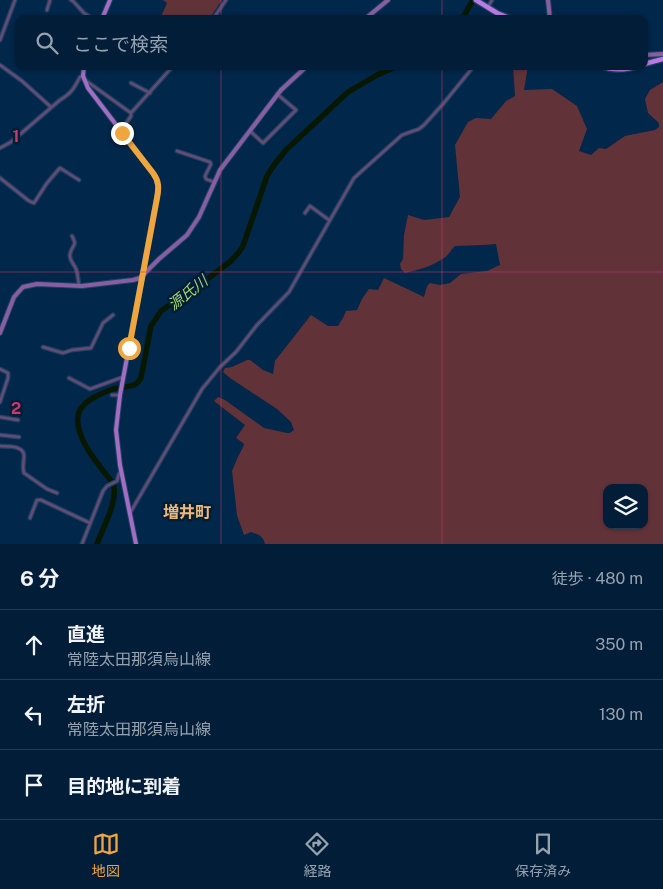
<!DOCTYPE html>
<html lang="ja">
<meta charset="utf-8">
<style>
body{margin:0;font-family:"Public Sans","Noto Sans JP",sans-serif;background:#0b2640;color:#f1f3f6}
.controls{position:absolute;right:15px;bottom:15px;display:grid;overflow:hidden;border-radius:10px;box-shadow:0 1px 4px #0004}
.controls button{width:45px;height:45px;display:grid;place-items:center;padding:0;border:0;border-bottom:1px solid #233b53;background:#011d38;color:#f1f3f6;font:25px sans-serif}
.stop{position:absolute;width:15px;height:15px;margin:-11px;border:4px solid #f0a63f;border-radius:50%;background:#fff}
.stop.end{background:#f0a63f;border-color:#fff;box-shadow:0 1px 5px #0008}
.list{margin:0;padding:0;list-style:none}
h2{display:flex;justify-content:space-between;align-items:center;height:65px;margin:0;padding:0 20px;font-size:21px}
h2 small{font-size:16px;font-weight:400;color:#96a2ae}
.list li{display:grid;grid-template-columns:32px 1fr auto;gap:15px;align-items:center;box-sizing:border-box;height:70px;padding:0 20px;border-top:1px solid #233b53}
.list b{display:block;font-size:19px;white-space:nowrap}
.list p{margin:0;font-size:16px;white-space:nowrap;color:#96a2ae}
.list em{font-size:16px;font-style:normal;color:#96a2ae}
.icon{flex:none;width:28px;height:28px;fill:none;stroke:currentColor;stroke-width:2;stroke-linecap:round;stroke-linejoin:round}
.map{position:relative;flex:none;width:663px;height:544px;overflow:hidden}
.search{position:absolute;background:#011d38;box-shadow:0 1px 4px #0004;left:15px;right:15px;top:15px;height:55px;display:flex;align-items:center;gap:12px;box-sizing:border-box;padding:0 18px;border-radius:10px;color:#96a2ae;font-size:19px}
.sheet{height:275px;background:#011d38}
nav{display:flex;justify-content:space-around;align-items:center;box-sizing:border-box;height:70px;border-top:1px solid #233b53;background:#011d38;font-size:14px;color:#96a2ae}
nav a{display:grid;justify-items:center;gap:2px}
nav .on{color:#f0a63f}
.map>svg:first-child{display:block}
.green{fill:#613339;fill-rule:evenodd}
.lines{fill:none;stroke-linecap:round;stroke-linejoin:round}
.river{stroke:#081800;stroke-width:5.5}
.street-casing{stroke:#214363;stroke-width:5}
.secondary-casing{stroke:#214363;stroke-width:6}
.primary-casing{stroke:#214363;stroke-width:6}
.highway-casing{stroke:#214363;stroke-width:7}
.street{stroke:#654b75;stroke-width:2.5}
.secondary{stroke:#885ea2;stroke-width:4}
.primary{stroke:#a36dc4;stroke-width:4}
.highway{stroke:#bb7ae4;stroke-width:4.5}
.route{stroke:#f0a63f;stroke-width:6}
.grid{fill:none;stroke:#c83973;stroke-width:1;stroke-opacity:0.55}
.labels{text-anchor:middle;stroke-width:5;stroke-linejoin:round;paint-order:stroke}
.water-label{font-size:15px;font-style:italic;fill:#a1d274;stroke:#041d37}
.quarter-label{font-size:16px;font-weight:bold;fill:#edb97a;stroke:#041d37}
.grid-label{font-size:16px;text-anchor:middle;font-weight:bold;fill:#c83973;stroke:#041d37;stroke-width:5;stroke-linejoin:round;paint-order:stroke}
</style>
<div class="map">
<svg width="663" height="544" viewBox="0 0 663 544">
<rect width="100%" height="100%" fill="#01274a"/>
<!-- green -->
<path class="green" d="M163,0h59l-13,19h-49l7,-16z
M513,66h15l-4,24 28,-1 25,17 10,23 -8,22 12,4 8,-7 7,1 19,-13 30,-6 4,-3v-4l-11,-10 -3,-14 5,-9 13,-8v462h-398c-2,-8 -6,-9 -14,-12l-7,3 -7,-20 -5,-44 5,-12 7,-14 -1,-2 -7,-5 9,-13 -31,-24 4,-4 7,3 39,28 23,5h3l4,-3 -3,-8 -14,-13 -47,-31 -7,-6 2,-4 7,-1 15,-7h3l13,10 10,4 2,-13 36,-46 17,11h10l5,-8 3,-7 11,-1 5,-11 7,-10 9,1 6,-12 40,19 3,-11 3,-3 10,2 10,-2 11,-9 26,-3 13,-6 -4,-21 -13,1 -28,1c-4,3 -6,9 -11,12 -11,8 -26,12 -39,15l-4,-4 -1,-5 3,-5 1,-24 4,-20 16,5 9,-1 16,-2 11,-20 -5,-52 13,-23 8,-4 15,1 15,-18 9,-5zM607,488h37v37h-37z"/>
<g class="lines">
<!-- river -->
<path class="river" d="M462,19l11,-19
M97,544c6,-17 22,-44 16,-61 -13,-16 -42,-49 -34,-71 5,-12 23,-19 34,-23 7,-2 18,-2 23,-5 2,-1 3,-4 5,-6l10,-52 10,-15 49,-34 21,-16 8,-9 4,-6 24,-70 7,-11 12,-15 62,-58 29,-17 21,-9"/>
<defs>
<path id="street" d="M71,0l2,1 11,12 9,6
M488,7l4,-7
M47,10l3,-10
M213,19l13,-19
M0,40l15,-40
M0,65l22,16 29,26
M85,80l46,33v3l-10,15
M131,83l19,10
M131,113l42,-47
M250,131l13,12 33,-33 -19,-16
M0,148l11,-6 49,-42c12,-7 14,-12 20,-23l3,-1
M177,151l33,11 1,2 -6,12 1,3 8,3
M0,178l29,23 5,2 13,-20 12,-14 1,-1 19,12
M305,213l5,-7 19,14
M72,236c6,11 0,8 -2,18 -1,6 4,10 6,15 2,5 2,11 3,16
M43,347l20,6 9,-3 19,-2 12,-25 10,-8
M0,369l8,4v5l-8,24
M69,378l21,11 33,-12
M112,395h8
M0,417l18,3
M0,435l19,2
M0,446c8,1 24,-1 24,10 0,6 -2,11 0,17l23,16 10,4
M130,513l72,-124 18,-22 16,-15 21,-27 32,-33 65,-114 48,-43 17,-6 5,-4 19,-21 31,-38
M30,518l7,-18h4l49,23
M82,544l21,-53 4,-5 10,-5 2,-7 2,-2"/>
<path id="secondary" d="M548,0l2,19
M365,19l23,-19
M644,55l19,-1
M0,333l14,-36 9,-10 14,-3 45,2 51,-6 7,-2 19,-19 28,-24 12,-18 21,-47 61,-80 26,-24"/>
<path id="primary" d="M102,19l8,-19
M84,66l-1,10 5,12 65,85c6,8 6,15 4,25l-37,197 -4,35 4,35 16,79"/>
<path id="highway" d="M476,0l21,13 14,6
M644,64l19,-5
M601,66c12,5 25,4 38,0"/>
</defs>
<!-- street casing -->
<use href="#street" class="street-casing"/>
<!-- secondary casing -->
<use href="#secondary" class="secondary-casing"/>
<!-- primary casing -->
<use href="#primary" class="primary-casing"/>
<!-- highway casing -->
<use href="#highway" class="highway-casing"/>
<!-- street -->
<use href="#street" class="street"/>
<!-- secondary -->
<use href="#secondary" class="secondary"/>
<!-- primary -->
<use href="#primary" class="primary"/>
<!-- highway -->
<use href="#highway" class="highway"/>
</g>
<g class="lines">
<!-- route -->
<path class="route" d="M122,133l31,40c6,8 6,15 4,25l-28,150"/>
</g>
<!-- grid -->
<path class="grid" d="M221,0v19M442,0v19M221,66v478M442,66v478M0,272h663"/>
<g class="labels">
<!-- water labels -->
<g class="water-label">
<text transform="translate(188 293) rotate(-38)" y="5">源氏川</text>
</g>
<!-- quarter labels -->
<g class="quarter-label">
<text x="187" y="518">増井町</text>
</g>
</g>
<g class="grid-label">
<text x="16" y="142">1</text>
<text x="16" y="414">2</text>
</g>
</svg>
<div class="controls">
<button><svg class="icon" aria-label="layers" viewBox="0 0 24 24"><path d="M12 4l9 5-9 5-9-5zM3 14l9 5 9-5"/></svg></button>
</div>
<div class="stop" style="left:129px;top:348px"></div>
<div class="stop end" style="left:122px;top:133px"></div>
<div class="search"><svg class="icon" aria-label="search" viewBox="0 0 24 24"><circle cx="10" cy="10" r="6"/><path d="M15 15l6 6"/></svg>ここで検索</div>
</div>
<section class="sheet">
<h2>6 分<small>徒歩 · 480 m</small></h2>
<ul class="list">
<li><svg class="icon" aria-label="ahead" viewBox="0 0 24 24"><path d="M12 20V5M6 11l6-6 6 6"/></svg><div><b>直進</b><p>常陸太田那須烏山線</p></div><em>350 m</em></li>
<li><svg class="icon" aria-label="left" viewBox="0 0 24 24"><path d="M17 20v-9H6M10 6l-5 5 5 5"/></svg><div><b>左折</b><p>常陸太田那須烏山線</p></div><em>130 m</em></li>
<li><svg class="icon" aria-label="arrive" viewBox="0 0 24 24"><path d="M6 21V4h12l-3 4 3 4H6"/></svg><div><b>目的地に到着</b></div></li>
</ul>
</section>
<nav>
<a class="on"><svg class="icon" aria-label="map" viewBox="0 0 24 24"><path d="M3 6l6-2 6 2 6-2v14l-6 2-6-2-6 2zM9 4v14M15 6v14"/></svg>地図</a>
<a><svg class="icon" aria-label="directions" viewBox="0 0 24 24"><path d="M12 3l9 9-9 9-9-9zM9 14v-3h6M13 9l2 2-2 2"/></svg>経路</a>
<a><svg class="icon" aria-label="saved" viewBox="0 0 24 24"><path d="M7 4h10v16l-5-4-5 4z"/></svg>保存済み</a>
</nav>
